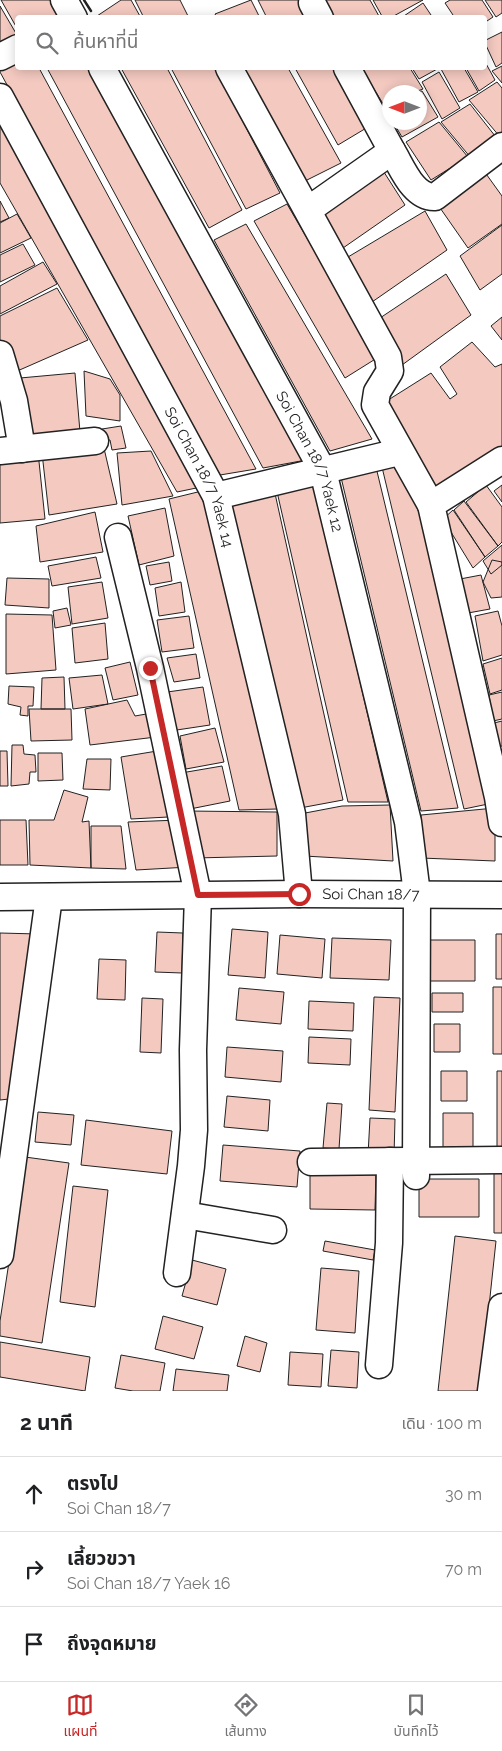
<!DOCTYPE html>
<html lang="th">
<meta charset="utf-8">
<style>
body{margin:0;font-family:Raleway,"Noto Sans Thai",sans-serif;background:#f2f2f2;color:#202124}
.compass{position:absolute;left:382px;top:85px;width:45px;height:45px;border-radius:50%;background:#fff;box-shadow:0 2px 12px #0003;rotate:270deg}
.stop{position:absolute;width:15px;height:15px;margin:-11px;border:4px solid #c62828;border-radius:50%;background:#fff}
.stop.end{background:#c62828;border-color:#fff;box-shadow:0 1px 5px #0008}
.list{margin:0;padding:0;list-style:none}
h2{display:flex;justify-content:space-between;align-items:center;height:65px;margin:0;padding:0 20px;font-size:21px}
h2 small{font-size:16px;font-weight:400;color:#757577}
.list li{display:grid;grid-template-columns:32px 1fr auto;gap:15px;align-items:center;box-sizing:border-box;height:75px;padding:0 20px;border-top:1px solid #e0e0e0}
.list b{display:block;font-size:19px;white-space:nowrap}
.list p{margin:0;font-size:16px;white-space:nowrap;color:#757577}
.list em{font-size:16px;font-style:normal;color:#757577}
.icon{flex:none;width:28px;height:28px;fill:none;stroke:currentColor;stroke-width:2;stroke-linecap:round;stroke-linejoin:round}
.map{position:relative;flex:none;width:502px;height:1391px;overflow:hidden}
.search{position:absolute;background:#fff;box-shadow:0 2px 12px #0003;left:15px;right:15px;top:15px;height:55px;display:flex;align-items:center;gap:12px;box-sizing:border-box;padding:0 18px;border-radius:5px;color:#757577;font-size:19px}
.sheet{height:290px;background:#fff}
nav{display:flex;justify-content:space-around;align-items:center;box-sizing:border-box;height:70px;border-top:1px solid #e0e0e0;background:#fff;font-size:14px;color:#757577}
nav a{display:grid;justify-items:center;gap:2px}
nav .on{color:#c62828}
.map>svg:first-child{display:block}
.building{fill:#f3c9c0;stroke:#222}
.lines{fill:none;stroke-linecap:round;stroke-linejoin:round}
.minor-casing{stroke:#222;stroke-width:29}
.minor{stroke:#fff;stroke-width:26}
.wall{stroke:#222;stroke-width:2.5}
.route{stroke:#c62828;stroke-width:6}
.labels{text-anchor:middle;stroke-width:4;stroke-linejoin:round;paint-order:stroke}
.street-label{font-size:15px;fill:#222;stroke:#fff}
</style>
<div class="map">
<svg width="502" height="1391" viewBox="0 0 502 1391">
<rect width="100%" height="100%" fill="#fff"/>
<!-- building -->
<path class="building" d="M1,0h58l6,10 -14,8h-33v12z
M121,0h10l10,18h-47z
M135,0h45l9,18h-45z
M251,0l9,18h-43l-2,-4z
M258,0h43l9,18h-43z
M324,0h46l10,18h-46z
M373,0h50l-33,18h-7z
M450,0h32l11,17 -9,6v-5h-29l-10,-15z
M485,0h17v13l-6,4z
M423,3l10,15h-32z
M0,6l17,29 -17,9z
M502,32v31l-6,4 -12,-26z
M18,50v18h21l217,401 -36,6 -220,-403v-12z
M484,60l11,20 -16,11 -13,-23h18z
M502,66v17l-10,-12z
M47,68h47l212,392 -43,8z
M121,68h46l75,142 -33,18z
M171,68h44l65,125 -34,16z
M244,68h44l53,95 -36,18z
M295,68h42l31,59 -30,18z
M361,68h49l13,21 -8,3h-25v13l-5,2z
M412,68h27l-20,11z
M444,68h20l14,24 -19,10 -18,-33z
M439,72l21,36 -18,11 -20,-37z
M497,82l5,6v48l-2,1 -31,-37z
M422,91l16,26 -36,20 -9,-15h27v-30h-3z
M470,104l29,37 -28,17 -30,-36z
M0,105l206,381 -29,6 -177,-309z
M390,106v10l-5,-8z
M439,122l29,35 -37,23 -25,-38z
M382,169l23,36 -62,43 -21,-38z
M484,171l18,25v28l-34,24 -30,-43z
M0,201l9,17 -9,4z
M287,204l90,154 -32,20 -91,-157z
M425,211l22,39 -75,52 -24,-45z
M17,214l14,24 -31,15v-30z
M246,224l126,215 -42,12 -116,-211z
M502,225v49l-22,16 -20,-34z
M23,244l12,21 -35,17v-27z
M43,262l14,22 -57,30v-28z
M446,274l25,41 -69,50 -22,-47z
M57,288l31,52 -73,32 -15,-31v-25z
M502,317v23l-11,-14z
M472,342l23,25 7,-3v87l-65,43 -52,-92 46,-29 19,26 7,-5 -17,-27z
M84,371l26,8 10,16v26l-34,-5z
M75,373l5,59 -53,3 -7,-57z
M121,426l5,22 -14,2 -2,-10h-8v-11z
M103,444l14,60 -68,11 -7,-62z
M151,451l22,45 -51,9 -5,-52z
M38,452l7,67 -45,4v-67z
M395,456l30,42 68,305 -29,6 -83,-346z
M375,463l83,345 -37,3 -82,-342z
M312,476l76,326h-40l-73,-319z
M486,485l16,22v35l-4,4 -32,-44z
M502,485v17l-8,-11z
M274,489l69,311 -43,8 -73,-309z
M206,490l71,319 -38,1 -70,-311z
M464,501l34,45 -13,11 -31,-47z
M165,508l9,48 -35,9 -11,-49z
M453,510l32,47 -12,11 -30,-49z
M95,512l8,40 -63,10 -4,-36z
M502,545v20l-11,9 -8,-13z
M96,557l5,21 -49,8 -4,-20z
M492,560l10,2v35l-11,1 -8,-16z
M169,562l3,19 -22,4 -4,-19z
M481,575l9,34 -22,4 -8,-34z
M7,578l42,1v29l-44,-3z
M102,582l6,36 -36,6 -4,-37z
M181,582l4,30 -26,4 -4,-28z
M67,608l4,17 -16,3 -2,-17z
M498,611l4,15v29l-19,6 -8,-45z
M6,614l46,1 4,55 -50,4z
M189,616l5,32 -32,4 -5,-32z
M105,623l3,36 -33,4 -3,-35z
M196,654l4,24 -26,4 -7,-24z
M502,658v32l-12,4 -7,-30z
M130,662l8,33 -25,5 -8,-32z
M102,675l6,29 -35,5 -4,-31z
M64,677l1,32h-24l1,-31z
M9,686l25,1 -1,19h-5v10l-8,-1 1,-8 -13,-3z
M203,687l7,38 -40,6 -10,-38z
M502,692v27l-9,2 -4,-26z
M127,700l8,16 17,-3 4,24 -66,8 -5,-36z
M29,709h42l1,31 -41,1z
M502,721v25l-3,1 -5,-24z
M215,728l9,34 -38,7 -6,-33z
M12,745h11l1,9 11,1 1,17h-6l-1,12 -18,2z
M0,751h7l1,35h-8z
M157,751l11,66 -37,2 -10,-62z
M38,753h24l1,27 -25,1z
M87,759h24l-1,31 -27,-1z
M222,766l8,35 -40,8 -9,-36z
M64,790l24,7 -6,25 7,-1 2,47 -61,-3 -1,-45h25z
M390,805l3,56 -89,-5 -4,-42 42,-8z
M495,808v53l-74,-3v-43z
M187,811l90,1v44l-82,2z
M0,820h26l2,45h-28z
M179,820l10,47 -53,3 -8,-48z
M91,826h30l5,43 -35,-1z
M232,929l36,3 -3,46 -37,-3z
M157,932l26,1 -1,40 -27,-1z
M0,933l38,1 -29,165 -9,1z
M496,934h6v45h-6z
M280,935l45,4 -3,39 -45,-4z
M332,938l59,2 -2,40 -59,-2z
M429,940h46v41h-46z
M99,959l27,1 -1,40 -28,-1z
M493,987h9v67h-9z
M239,988l45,4 -3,32 -45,-4z
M432,993h31v19h-31z
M374,997l26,1 -5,114 -26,-2z
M142,998l21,1 -2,54 -21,-1z
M309,1001l45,2 -1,28 -45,-2z
M434,1024h26v28h-26z
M309,1037l42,2 -1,26 -42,-2z
M227,1047l56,4 -2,31 -56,-5z
M441,1071h26v30h-26z
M497,1071h5v82h-5z
M227,1096l43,4 -2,31 -44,-4z
M327,1103l15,1 -3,45 -16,-1z
M38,1112l36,3 -3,30 -36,-3z
M443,1113h30v45h-30z
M370,1118l25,1 -1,37 -26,-1z
M86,1120l86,11 -5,43 -86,-9z
M223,1145l77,6 -3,36 -77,-6z
M25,1157l44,6 -27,180 -42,-7v-15z
M310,1170l66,3 -1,37 -65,-1z
M494,1171h8v62h-8z
M419,1179h60v38h-60z
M73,1186l35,4 -13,117 -35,-5z
M455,1236l41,5 -16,150h-42z
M325,1241l50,9 -2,10 -50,-9z
M192,1260l34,9 -9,36 -35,-9z
M321,1268l38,3 -4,62 -39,-3z
M163,1316l40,11 -9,32 -39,-10z
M245,1336l22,7 -7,29 -23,-6z
M0,1342l90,15 -5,34 -85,-14z
M331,1350l28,2 -2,36 -29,-2z
M290,1352l33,2 -2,33 -33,-2z
M121,1355l44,8 -5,28h-27l-18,-3z
M176,1369l53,6 -2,16h-54z"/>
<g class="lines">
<defs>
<g id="minor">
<path d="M64,0l10,18"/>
<path d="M312,3l8,15"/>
<path d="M0,57l18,-9"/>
<path id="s1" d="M102,68l221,403 85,351 9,72 -1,282"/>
<path d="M229,68l159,289 2,14 -13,21 -2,13 56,100"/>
<path id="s2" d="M0,97l216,399 76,318 7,80"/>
<path d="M392,151c10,16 21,47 43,46l67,-51"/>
<path d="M308,210l84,-59 -45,-83"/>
<path d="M0,354l14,47 8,48"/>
<path d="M0,451l95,-10"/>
<path d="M502,460l-71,45 67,292 4,26"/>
<path d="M216,496l183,-44"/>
<path d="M118,537l32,131 48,227 -5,155 1,80 -3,36 -14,107"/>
<path id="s3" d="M0,897l299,-3 203,1"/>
<path d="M311,1162l191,-2"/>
<path d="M185,1215l88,15"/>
<path d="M0,1255l49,-358"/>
<path d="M379,1365l10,-122 1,-82"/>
<path d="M491,1391l11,-84"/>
</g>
</defs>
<!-- minor casing -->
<use href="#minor" class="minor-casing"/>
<!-- minor -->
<use href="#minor" class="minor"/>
<!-- wall -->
<path class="wall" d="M84,0l7,11"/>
</g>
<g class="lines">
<!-- route -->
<path class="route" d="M150,668l48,227 101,-1"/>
</g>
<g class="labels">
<!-- street labels -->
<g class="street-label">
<text dy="5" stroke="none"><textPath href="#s1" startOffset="446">Soi Chan 18/7 Yaek 12</textPath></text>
<text dy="5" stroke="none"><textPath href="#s2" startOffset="430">Soi Chan 18/7 Yaek 14</textPath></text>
<text dy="5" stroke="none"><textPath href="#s3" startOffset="371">Soi Chan 18/7</textPath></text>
</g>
</g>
</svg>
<svg class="compass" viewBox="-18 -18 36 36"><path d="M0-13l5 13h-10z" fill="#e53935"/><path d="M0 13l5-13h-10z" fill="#757577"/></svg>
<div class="stop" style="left:299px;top:894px"></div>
<div class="stop end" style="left:150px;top:668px"></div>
<div class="search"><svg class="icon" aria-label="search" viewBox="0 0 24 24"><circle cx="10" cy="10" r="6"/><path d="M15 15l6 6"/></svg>ค้นหาที่นี่</div>
</div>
<section class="sheet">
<h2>2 นาที<small>เดิน · 100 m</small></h2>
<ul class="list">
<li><svg class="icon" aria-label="ahead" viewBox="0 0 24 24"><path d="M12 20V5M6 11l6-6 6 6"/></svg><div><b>ตรงไป</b><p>Soi Chan 18/7</p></div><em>30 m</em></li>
<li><svg class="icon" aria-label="right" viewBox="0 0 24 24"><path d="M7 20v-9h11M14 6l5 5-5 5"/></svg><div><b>เลี้ยวขวา</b><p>Soi Chan 18/7 Yaek 16</p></div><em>70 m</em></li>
<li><svg class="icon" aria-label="arrive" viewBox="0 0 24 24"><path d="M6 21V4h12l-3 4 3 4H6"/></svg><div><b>ถึงจุดหมาย</b></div></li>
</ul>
</section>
<nav>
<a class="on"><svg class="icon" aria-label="map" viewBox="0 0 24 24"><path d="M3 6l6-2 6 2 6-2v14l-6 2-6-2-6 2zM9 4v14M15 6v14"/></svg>แผนที่</a>
<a><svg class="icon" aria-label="directions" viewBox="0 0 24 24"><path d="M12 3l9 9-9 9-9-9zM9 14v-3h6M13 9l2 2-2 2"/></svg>เส้นทาง</a>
<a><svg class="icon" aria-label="saved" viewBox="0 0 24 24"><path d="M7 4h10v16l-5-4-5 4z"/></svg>บันทึกไว้</a>
</nav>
